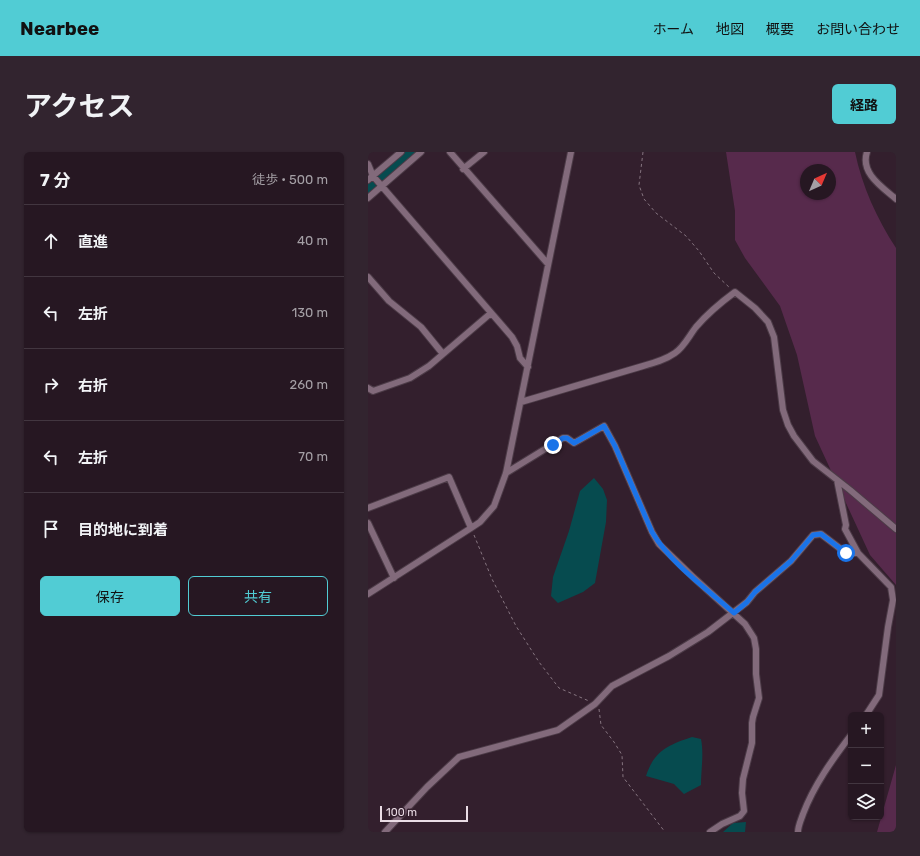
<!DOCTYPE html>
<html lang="ja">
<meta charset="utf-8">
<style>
body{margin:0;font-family:Rubik,"Noto Sans JP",sans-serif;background:#32242f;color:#f1f3f6}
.controls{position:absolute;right:12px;bottom:12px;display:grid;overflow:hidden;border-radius:6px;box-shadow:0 1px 3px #0004}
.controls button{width:36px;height:36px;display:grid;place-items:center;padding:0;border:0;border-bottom:1px solid #423640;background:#261722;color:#f1f3f6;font:20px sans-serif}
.compass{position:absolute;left:432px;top:12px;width:36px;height:36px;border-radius:50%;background:#261722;box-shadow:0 1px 3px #0004;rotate:44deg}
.scale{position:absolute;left:12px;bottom:10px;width:88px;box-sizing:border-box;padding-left:4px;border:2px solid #eadce5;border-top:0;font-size:11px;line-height:14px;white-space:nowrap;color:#eadce5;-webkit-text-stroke:3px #331f2d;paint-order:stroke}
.stop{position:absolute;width:12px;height:12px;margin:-9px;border:3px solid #1a73e8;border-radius:50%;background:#fff}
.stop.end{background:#1a73e8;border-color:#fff;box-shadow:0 1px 4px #0008}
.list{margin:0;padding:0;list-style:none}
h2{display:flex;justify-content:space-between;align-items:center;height:52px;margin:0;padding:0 16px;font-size:17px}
h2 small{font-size:13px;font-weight:400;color:#a49fa5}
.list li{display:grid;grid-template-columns:26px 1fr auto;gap:12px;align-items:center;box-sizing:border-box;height:72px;padding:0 16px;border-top:1px solid #423640}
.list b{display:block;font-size:15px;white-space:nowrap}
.list em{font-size:13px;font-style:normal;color:#a49fa5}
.actions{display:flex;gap:8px;padding:12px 16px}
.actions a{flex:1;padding:9px 0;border:1px solid #51ccd4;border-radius:6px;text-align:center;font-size:14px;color:#51ccd4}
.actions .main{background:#51ccd4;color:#111}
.icon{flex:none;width:22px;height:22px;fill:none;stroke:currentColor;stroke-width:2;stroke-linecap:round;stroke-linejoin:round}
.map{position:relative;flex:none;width:528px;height:680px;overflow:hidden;border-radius:6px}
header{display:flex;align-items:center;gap:24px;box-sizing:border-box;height:56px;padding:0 20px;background:#51ccd4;color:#111}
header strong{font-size:19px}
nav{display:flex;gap:22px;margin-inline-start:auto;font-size:14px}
.intro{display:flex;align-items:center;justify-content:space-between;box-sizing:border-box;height:96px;padding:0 24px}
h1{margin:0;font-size:28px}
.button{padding:10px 18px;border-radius:6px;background:#51ccd4;color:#111;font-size:14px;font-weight:700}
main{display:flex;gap:24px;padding:0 24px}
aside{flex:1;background:#261722;border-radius:6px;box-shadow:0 1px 3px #0004}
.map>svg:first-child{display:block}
.green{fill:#572a4c;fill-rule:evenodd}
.water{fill:#064b4f}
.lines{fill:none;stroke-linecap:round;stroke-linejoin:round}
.river{stroke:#064b4f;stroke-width:11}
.minor-casing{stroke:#4c3b47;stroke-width:8}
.path{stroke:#867580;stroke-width:1;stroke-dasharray:3 3;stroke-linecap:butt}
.minor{stroke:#826a7b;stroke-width:6}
.route{stroke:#1a73e8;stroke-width:5}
</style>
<header>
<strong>Nearbee</strong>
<nav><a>ホーム</a><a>地図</a><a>概要</a><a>お問い合わせ</a></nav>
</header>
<div class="intro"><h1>アクセス</h1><a class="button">経路</a></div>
<main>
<aside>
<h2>7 分<small>徒歩 · 500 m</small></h2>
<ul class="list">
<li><svg class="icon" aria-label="ahead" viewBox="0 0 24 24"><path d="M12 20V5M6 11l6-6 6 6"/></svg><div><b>直進</b></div><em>40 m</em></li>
<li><svg class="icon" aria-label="left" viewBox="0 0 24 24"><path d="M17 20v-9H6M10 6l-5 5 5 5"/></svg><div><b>左折</b></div><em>130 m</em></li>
<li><svg class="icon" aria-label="right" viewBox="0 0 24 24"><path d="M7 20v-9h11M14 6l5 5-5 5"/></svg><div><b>右折</b></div><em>260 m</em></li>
<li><svg class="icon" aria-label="left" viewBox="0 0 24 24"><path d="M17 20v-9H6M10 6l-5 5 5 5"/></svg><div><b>左折</b></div><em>70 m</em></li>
<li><svg class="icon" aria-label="arrive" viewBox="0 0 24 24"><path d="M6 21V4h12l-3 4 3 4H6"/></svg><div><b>目的地に到着</b></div></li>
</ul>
<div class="actions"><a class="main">保存</a><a>共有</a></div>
</aside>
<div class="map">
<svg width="528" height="680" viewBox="0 0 528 680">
<rect width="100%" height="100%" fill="#331f2d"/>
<!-- green -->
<path class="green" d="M358,0h129c7,34 22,67 41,96v337l-26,-30 -55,-119 -18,-81 -17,-49 -35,-48 -10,-18v-29zM438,18h24v24h-24z
M528,613v67h-19z"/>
<!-- water -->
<path class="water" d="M226,326l9,11 4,11 -1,22 -11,61 -12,9 -25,11 -7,-7 2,-19 16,-46 11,-40z
M324,585l9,2c3,15 0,31 0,46l-17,9 -10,-10 -28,-8c8,-25 22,-31 46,-39z
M378,670l-1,10h-22l10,-9z"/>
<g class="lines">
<!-- river -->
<path class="river" d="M0,38l45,-38"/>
<defs>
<path id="minor" d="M82,0l98,112
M499,0c-7,21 15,35 29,47
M0,12l5,12 139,161 5,9 3,12 8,9
M95,17l21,-17
M0,28l33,-28
M0,46l53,-46
M0,125l21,24 32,26 22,27
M0,236l5,3 37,-13 19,-12 62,-53
M153,250l122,-36c11,-3 22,-6 32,-13 9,-6 14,-17 21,-26 12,-14 24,-24 39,-35l20,16 13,14 6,15 9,73 5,15 6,11 19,25 37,29 46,39
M138,321l57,-35h4l7,5 30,-17 11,20 37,86 7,12 34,33 52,47 9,14 2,11v25l3,24 -6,19 -1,6v20l-9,36 -1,14 2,18 -4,5 -18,8 -12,8
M469,328l9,45 -1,4 13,24 33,34 2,13 -5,27 -9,68 -13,20
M0,356l81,-31 22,51
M0,371l26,55
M0,442l103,-66 9,-6 14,-16 12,-33 65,-321
M17,680l42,-45 32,-30 99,-27 37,-26 17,-18 57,-30 39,-24 39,-30 8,-10 36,-31 22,-26 8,-1 25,19h12
M430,680c0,-6 3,-12 5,-18 11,-29 29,-54 48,-79"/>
</defs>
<!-- minor casing -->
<use href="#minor" class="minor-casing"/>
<!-- path -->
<path class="path" d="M275,0l-4,33 5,14 12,14 30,23 13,15 15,22 16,15
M106,383l18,44 24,47 23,36 20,26 30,13
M231,557l2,16 13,17 8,13 1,22 42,55"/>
<!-- minor -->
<use href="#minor" class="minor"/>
</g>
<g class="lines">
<!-- route -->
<path class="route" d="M185,293l10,-7h4l7,5 30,-17 11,20 37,86c19,32 55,57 82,81l13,-11 8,-10 36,-31 22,-26 8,-1 25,19"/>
</g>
</svg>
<div class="controls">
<button>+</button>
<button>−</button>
<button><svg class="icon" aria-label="layers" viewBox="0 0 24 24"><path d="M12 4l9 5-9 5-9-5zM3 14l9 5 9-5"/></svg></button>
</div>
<svg class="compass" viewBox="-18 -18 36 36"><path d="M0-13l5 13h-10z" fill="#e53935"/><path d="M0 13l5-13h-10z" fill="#a49fa5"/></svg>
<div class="scale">100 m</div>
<div class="stop" style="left:478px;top:401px"></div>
<div class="stop end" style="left:185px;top:293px"></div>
</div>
</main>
